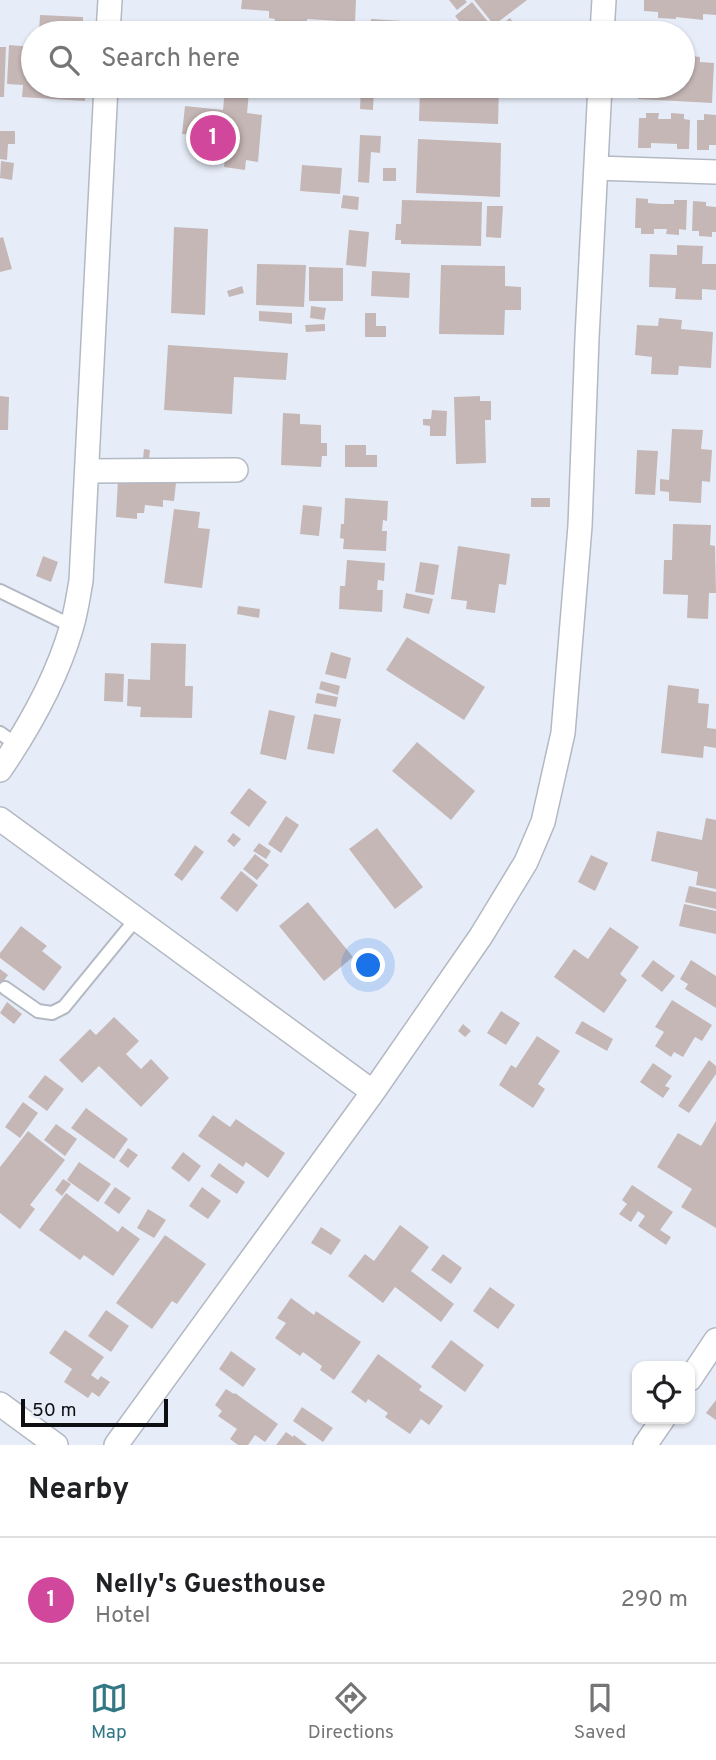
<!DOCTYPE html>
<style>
body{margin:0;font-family:Overpass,sans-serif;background:#f2f2f2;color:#202124}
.controls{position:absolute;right:21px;bottom:21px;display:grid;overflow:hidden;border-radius:14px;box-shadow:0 2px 5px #0004}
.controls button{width:63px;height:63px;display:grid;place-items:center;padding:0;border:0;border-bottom:2px solid #e0e0e0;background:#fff;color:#202124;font:35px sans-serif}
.scale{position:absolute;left:21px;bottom:18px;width:147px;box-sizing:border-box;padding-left:7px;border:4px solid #0d0f12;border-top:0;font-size:19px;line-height:24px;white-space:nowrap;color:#0d0f12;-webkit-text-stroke:5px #e7edf8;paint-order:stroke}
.you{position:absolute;left:369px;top:966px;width:24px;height:24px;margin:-18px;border:5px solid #fff;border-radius:50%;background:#1a73e8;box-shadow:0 0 0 10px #1a73e833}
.badge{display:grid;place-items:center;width:46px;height:46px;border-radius:50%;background:#317784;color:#fff;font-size:23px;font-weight:700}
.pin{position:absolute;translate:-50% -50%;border:4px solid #fff;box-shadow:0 2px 7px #0006}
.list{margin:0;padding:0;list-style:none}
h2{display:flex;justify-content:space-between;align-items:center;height:91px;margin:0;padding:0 28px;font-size:30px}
h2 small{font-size:23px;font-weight:400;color:#757577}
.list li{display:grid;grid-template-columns:46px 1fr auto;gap:21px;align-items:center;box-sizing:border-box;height:126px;padding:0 28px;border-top:2px solid #e0e0e0}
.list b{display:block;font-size:26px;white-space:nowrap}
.list p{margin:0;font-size:23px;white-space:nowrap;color:#757577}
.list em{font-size:23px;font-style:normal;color:#757577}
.icon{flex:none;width:38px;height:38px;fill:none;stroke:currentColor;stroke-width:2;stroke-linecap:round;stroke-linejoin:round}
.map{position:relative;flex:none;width:716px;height:1445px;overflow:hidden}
.search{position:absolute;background:#fff;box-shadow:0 2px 5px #0004;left:21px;right:21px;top:21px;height:77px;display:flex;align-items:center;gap:18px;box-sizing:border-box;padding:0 24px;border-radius:38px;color:#757577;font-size:26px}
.sheet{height:217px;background:#fff}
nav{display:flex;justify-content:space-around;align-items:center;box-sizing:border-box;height:98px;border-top:2px solid #e0e0e0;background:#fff;font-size:19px;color:#757577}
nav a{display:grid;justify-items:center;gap:4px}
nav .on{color:#317784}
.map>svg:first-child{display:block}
.building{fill:#c5b7b6}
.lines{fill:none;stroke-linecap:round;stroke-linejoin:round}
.service-casing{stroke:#b3b9c3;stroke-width:16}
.minor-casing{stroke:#b3b9c3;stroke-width:26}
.service{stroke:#fff;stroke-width:12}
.minor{stroke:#fff;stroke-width:23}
</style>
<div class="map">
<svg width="716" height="1445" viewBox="0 0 716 1445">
<rect width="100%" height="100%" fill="#e7edf8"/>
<!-- building -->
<path class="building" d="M242,0h114l-1,22 -48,-3 -1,14h-32l1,-14 -6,-1v-7l-28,-2z
M449,0h16l2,2 -10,8z
M474,0h53l-33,25z
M644,0h72v15l-13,-1v6l-27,-3v2l-18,-1v-6l-14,-1z
M472,2l25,31h-28l-14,-17z
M40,15l43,2v16l-44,-1z
M510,18l7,10 -8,5 -7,-9z
M371,19l32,2v12l-33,-1z
M151,21l46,2 -1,10h-45z
M9,45l24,2v39h53l-1,15 -63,-4 1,-12 -16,-1z
M0,47h6l-2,50h-4z
M683,55l17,2v5l14,1 -2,40 -74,-4 1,-13h44z
M304,86h34l-1,7 -33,-3z
M361,86h13l-1,24 -13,-1z
M420,86h79l-1,38 -79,-3z
M225,89l24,3 -2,21 15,2 -4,47 -12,-2 -1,10 -21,-3 1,-10 -29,-3 1,-19 -15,-1 3,-28 38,4z
M646,113h13l-1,6h13v-6l13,1v5l6,1 -1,29h-12v-5l-26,-1v5h-13l1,-30h7z
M704,114l12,1v30h-7v5h-12v-30h7z
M0,131h15v13h-7l-1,16 -7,-1z
M360,135l21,1 -1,17 -9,-1 -2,31 -11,-1z
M418,139l83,4 -1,54 -84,-4z
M1,161l13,2 -2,17 -12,-2z
M302,165l40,3 -2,26 -40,-3z
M383,168h13v13h-13z
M343,195l16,2 -1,13 -17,-2z
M636,198l12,1v4l13,1h13v-4h13l-1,30 -7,-1v6l-13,-1 1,-5h-13v5h-13v-6h-6z
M402,200l80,2 -1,44 -80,-2v-4h-6l1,-16h5z
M693,201l13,1v4l10,1v25h-4v5l-13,-1v-5h-7z
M487,206h16l-2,32 -15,-1z
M174,227l34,2 -3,86 -34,-2z
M349,230l20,2 -3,35 -20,-2z
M3,237l9,32 -12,3v-34z
M677,245l26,1 -1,18h14v26l-14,-1v11l-27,-1 1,-11 -27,-1 1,-33 27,1z
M257,264l49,1 -2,42 -48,-2z
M441,265l64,1v20l16,1v23h-16l-1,25 -65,-1z
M309,267l34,1v33h-34z
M372,271l38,2 -1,25 -38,-2z
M242,286l2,7 -15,4 -2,-6z
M311,306l15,2 -2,12 -14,-2z
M259,311l33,2v11l-33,-3z
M365,313h11v13h10v11h-21z
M659,318l23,2 -1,9 32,3 -2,36 -32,-2 -1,9 -27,-1 1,-17 -17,-2 2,-30 21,1z
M325,324v7l-19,1 -1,-7z
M168,345l120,8 -2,27 -52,-3 -2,37 -68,-4z
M0,396l9,1 -1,33h-8z
M480,396v5h11v19h-6l1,43 -30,1 -2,-67z
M432,410l15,1 -1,25h-16v-10l-7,-1v-6h8z
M283,413l17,1v10l21,1v18h6v13h-5l-1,11 -40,-2z
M672,429l31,1 -2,19 11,1 -2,32 -8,-1 -1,22 -32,-2v-9l-9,-1v-12l9,1z
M345,445h21v10h11v12h-32z
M144,449l6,1 -1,9h-6z
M637,450l21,1 -3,44 -20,-1z
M118,479l58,4 -2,18 -11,-1v7l-18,-2 -1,8h-7v6l-21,-2z
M345,498l43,3 -1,20 -4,-1 -1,11h5l-1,20 -43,-2 1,-10 -4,-1 1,-14h3z
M531,498h19v9h-19z
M303,505l19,2 -3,29 -19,-2z
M174,509l26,3 -2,16 12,1 -8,59 -38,-5z
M673,524l38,1 -1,20 5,1 1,47h-7l-1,26 -21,-1 1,-23 -25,-1 1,-34h8z
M458,546l52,8 -4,31 -7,-1 -4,29 -29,-4 1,-8 -16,-2z
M43,556l15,6 -7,20 -15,-6z
M347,560l38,3 -1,18 -6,-1 -1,10h6l-1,22 -43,-3 1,-23h5z
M420,562l19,3 -5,30 -19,-3z
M406,593l27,6 -4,15 -26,-6z
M238,606l22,3 -1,9 -22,-4z
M407,637l78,50 -21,33 -78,-50z
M151,643l35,1 -1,42h8l-1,32 -52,-1 1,-10 -14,-1 1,-27 22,1z
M331,652l20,6 -5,21 -21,-5z
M105,673l19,1 -1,28 -19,-1z
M321,681l19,5 -2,9 -19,-6z
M668,685l31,4 -1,14 11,1 -2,24 9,1v19l-12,-2 -1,12 -42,-5z
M317,693l21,4 -2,10 -21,-4z
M269,710l26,6 -9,44 -26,-6z
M314,714l27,5 -7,35 -27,-5z
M417,742l58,49 -24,29 -59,-49z
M249,788l18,14 -18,25 -19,-14z
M286,816l13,9 -18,28 -13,-9z
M706,818l10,2v69l-20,-4 2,-13 -47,-11 6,-30 45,9z
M377,828l46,59 -28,22 -46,-60z
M233,833l8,6 -7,8 -7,-6z
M259,843l12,8 -5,8 -13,-8z
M195,845l9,7 -22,29 -8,-6z
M255,854l14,11 -12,15 -14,-11z
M591,855l17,8 -13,28 -17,-9z
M241,871l17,14 -21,27 -17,-14z
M689,886l27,6v17l-31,-7z
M308,902l45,55 -29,24 -45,-55z
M684,904l32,7v23l-37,-8z
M21,926l26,20 -5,5 20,16 -18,24 -44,-33v-5z
M610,927l29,20 -19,27 7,6 -23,33 -50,-36 20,-28 14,10z
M653,960l22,16 -13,16 -21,-16z
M691,960l25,16v32l-31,-19 3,-5 -8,-5z
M0,969l8,6 -8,11z
M672,1000l40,25 -10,16 -7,-4 -12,20 -9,-5 -3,5 -16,-11 9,-14 -9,-5z
M7,1002l15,12 -8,10 -14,-11z
M501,1011l19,12 -14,22 -19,-12z
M114,1017l25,24 -13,13 15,15 10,-10 18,19 -28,29 -42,-41 -17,17 -23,-23 31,-31 6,6z
M582,1021l31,18 -6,12 -32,-18z
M463,1024l8,7 -6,6 -7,-6z
M537,1036l23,15 -22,33 7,5 -12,19 -34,-23 12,-20 5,3z
M709,1060l7,6v8l-27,39 -11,-7z
M653,1063l19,13 -7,10 5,2 -7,10 -23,-16z
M45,1075l19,14 -17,22 -19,-14z
M23,1102l15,11 -18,25 -15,-11z
M86,1108l42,31 -14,20 -43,-31z
M213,1115l17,12 6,-8 49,34 -17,25 -22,-16 -3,5 -45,-31z
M716,1121v107l-35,-21 11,-18 -35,-22 21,-34 23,13z
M56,1124l21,15 -12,17 -21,-16z
M28,1131l37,29 -35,45 5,4 -15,20 -20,-16v-46z
M128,1148l10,7 -10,13 -9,-7z
M183,1152l18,14 -12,16 -18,-14z
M79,1162l32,22 -13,18 -31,-22z
M219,1163l26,19 -8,12 -27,-18z
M63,1179l8,5 -9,12 -7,-6z
M632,1185l41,27 -13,18 11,7 -5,8 -28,-19 7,-10 -7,-5 -7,11 -12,-8 8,-10 -5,-4z
M115,1187l16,11 -12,16 -15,-11z
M202,1187l19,14 -13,18 -19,-13z
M66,1193l52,39 4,-6 18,13 -27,37 -29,-21 -4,5 -41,-30z
M148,1209l18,11 -12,18 -17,-10z
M400,1225l29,22 -18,24 43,33 -13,18 -46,-35 -12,16 -35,-27 17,-22 9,7z
M321,1227l20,13 -10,15 -20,-12z
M165,1235l41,29 -29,40 -5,-3 -20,28 -36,-26z
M443,1254l19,14 -11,16 -20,-14z
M490,1287l25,18 -17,24 -25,-18z
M291,1298l23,17 2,-4 45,31 -27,38 -14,-10 2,-4 -19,-14 -3,4 -25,-18 11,-15 -9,-5z
M106,1310l23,16 -18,26 -23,-16z
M65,1330l39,27 -13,18 7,5 3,-4 9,6 -11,15 -7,-5 -4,6 -24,-16 8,-13 -23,-16z
M451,1340l33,25 -19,27 -34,-25z
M231,1351l25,18 -13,18 -24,-18z
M378,1354l44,32 -3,4 24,16 -14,19 -8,-6 -11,15 -25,-17 3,-4 -20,-14 -2,4 -15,-11z
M226,1389l8,5 1,-1 43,31 -13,18 -10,-7 -7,10h-10l-8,-6 7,-10 -19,-13 4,-5 -7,-6z
M716,1400v20l-10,-7z
M302,1407l31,21 -10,14 -30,-21z
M286,1432l7,5 1,-2 13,10h-31z"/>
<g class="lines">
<defs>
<path id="service" d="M0,591l72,35
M0,733l17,12
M5,988l33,23 14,2 12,-6 72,-88"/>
<path id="minor" d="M108,33l2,-33
M602,33l2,-33
M596,168l120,4
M88,471l148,-1
M0,770c30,-44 56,-90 71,-141 5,-16 7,-32 10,-48l25,-495
M0,819l373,273
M690,1379l26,-39
M0,1404l56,41
M116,1445l257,-353 108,-156 45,-74 17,-40 20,-89 17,-207 7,-188 13,-252
M645,1445l18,-26"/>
</defs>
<!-- service casing -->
<use href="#service" class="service-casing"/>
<!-- minor casing -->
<use href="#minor" class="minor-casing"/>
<!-- service -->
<use href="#service" class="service"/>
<!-- minor -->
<use href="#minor" class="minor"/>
</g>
</svg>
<div class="controls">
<button><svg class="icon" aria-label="locate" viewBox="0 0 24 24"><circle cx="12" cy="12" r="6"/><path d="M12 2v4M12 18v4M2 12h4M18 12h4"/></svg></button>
</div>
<div class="scale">50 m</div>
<div class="you"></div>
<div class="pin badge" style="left:213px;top:138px;background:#d1479c">1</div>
<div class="search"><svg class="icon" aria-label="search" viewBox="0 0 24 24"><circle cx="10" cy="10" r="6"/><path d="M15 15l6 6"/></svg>Search here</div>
</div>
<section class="sheet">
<h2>Nearby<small></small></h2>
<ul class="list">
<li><span class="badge" style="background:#d1479c">1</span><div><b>Nelly's Guesthouse</b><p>Hotel</p></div><em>290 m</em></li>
</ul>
</section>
<nav>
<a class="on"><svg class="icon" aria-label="map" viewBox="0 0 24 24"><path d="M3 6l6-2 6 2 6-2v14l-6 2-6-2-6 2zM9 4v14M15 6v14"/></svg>Map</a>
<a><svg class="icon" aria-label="directions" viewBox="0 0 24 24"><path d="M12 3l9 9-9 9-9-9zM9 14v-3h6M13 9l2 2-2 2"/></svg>Directions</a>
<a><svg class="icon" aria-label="saved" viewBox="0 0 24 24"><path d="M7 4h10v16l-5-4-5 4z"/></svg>Saved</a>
</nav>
